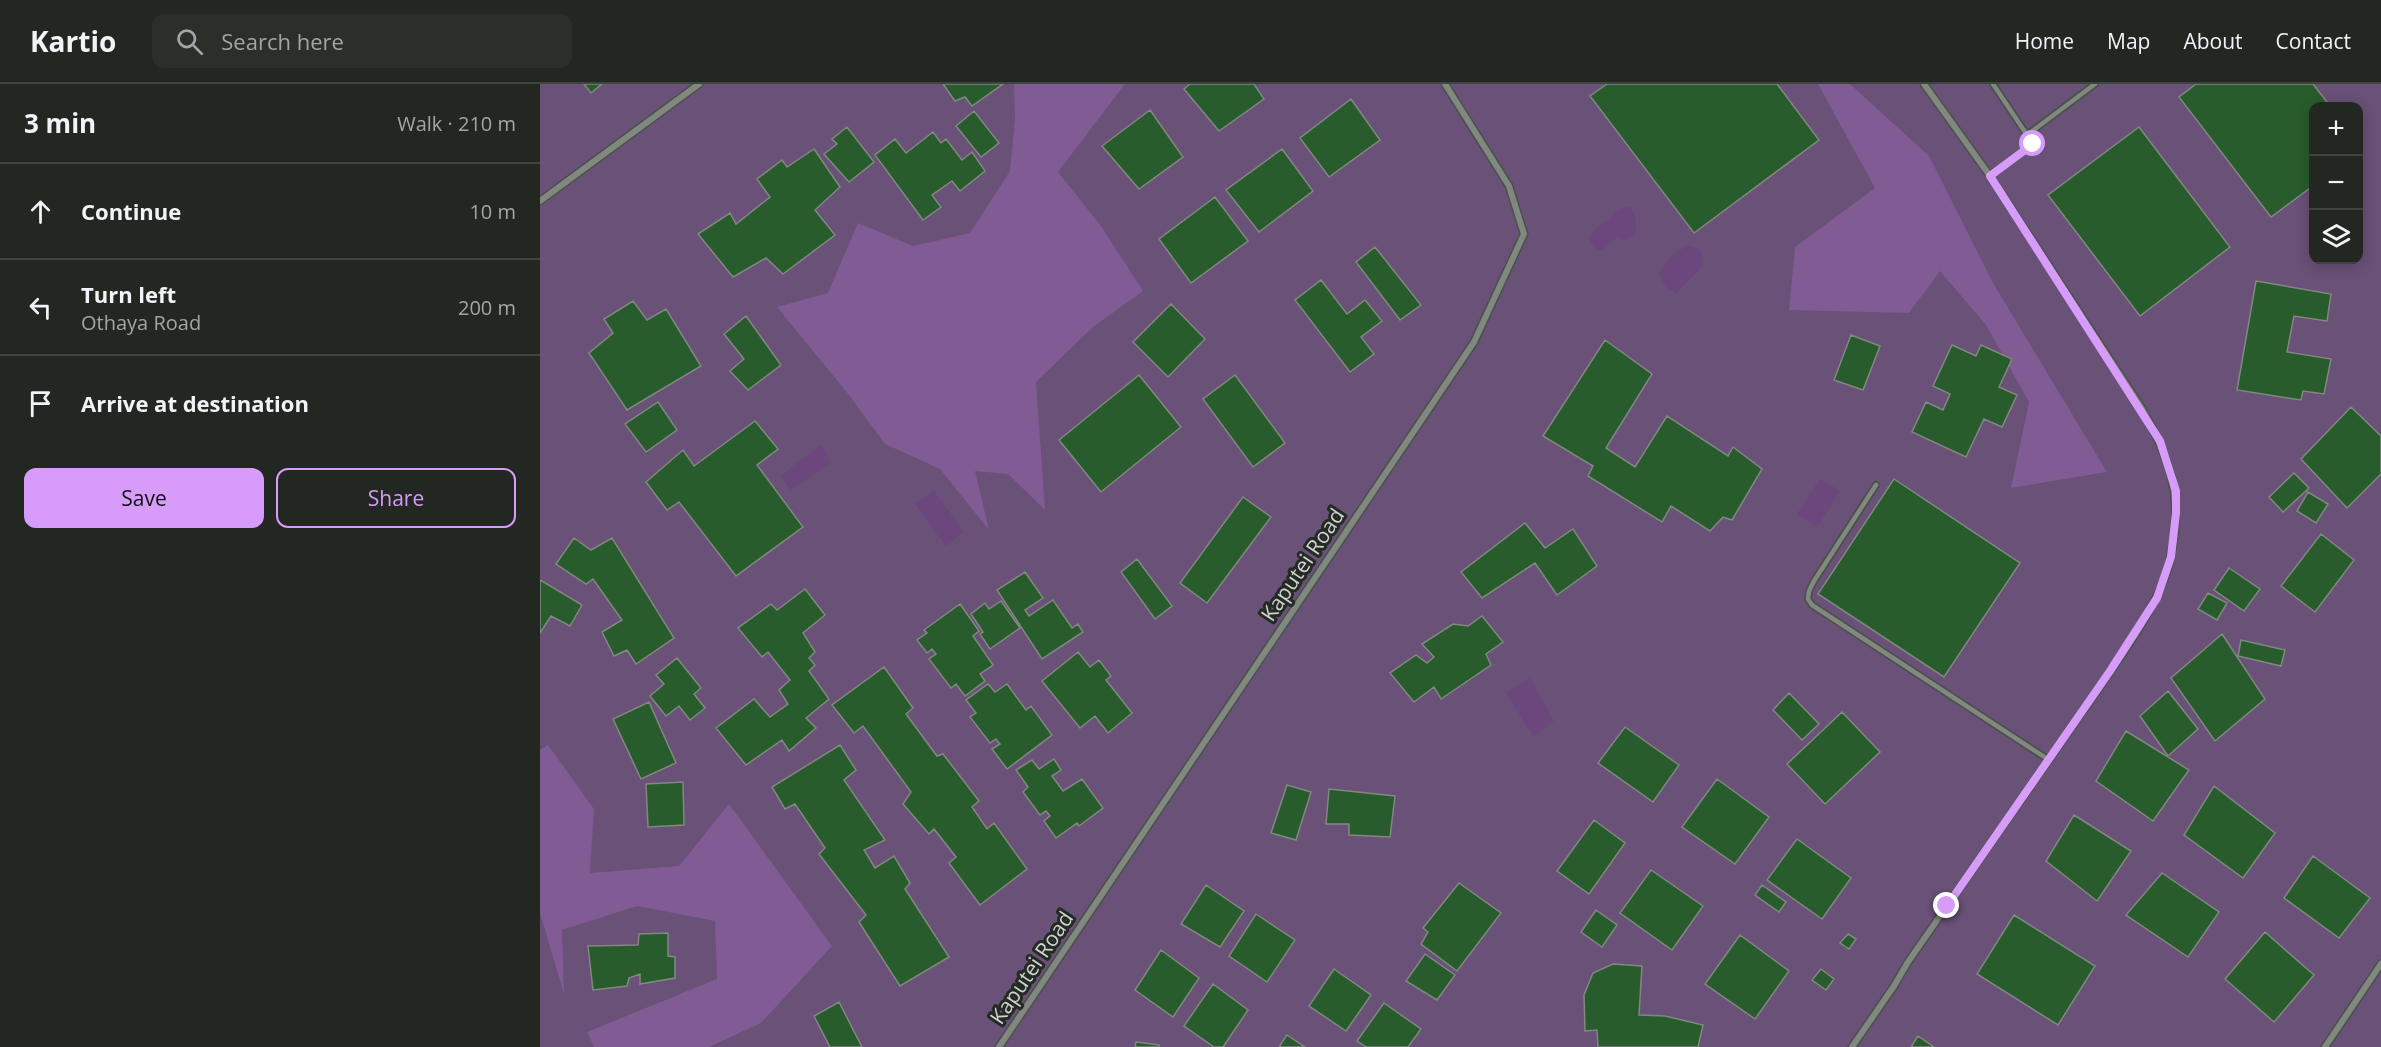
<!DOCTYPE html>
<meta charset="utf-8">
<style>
body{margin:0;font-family:"Open Sans",sans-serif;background:#2a2f2a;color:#f1f3f6}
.controls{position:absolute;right:18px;top:18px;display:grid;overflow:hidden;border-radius:12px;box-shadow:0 3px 15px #0003}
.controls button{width:54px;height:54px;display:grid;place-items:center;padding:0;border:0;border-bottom:2px solid #3f4440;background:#222722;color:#f1f3f6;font:30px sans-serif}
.stop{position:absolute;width:18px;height:18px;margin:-14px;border:4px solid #d79bf9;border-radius:50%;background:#fff}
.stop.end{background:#d79bf9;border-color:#fff;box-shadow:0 2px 6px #0008}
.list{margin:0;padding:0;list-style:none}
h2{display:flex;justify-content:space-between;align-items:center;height:78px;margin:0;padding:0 24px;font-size:26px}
h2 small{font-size:20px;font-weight:400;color:#a2a5a5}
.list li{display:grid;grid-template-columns:39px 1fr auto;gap:18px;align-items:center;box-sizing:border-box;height:96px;padding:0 24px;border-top:2px solid #3f4440}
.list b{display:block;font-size:22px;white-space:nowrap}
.list p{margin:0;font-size:20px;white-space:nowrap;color:#a2a5a5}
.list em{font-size:20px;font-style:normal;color:#a2a5a5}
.actions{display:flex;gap:12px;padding:18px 24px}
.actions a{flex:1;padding:14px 0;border:2px solid #d79bf9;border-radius:12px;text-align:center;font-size:21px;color:#d79bf9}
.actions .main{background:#d79bf9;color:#111}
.icon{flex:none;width:33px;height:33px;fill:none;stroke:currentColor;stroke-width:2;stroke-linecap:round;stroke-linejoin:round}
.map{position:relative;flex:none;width:1841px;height:963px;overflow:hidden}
header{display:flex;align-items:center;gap:36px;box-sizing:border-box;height:84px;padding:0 30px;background:#222722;border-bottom:2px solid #3f4440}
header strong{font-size:28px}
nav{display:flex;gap:33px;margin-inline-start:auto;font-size:21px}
.search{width:420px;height:54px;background:#2a2f2a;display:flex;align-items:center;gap:15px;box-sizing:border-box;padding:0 21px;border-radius:12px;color:#a2a5a5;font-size:22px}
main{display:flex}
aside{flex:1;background:#222722}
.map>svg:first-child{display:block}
.green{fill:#695177;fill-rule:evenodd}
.forest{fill:#805b94}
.water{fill:#6b477e}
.building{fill:#285c2c;stroke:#818881;stroke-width:1.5}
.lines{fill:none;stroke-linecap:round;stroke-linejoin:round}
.service-casing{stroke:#4a504a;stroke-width:8}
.minor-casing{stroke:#4a504a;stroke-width:9}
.service{stroke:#808880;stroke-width:4.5}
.minor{stroke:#808880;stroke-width:6}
.route{stroke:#d79bf9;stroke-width:8}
.labels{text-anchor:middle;stroke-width:6;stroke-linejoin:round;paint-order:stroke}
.street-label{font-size:21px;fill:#d0d4d0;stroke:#242a24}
</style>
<header>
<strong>Kartio</strong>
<div class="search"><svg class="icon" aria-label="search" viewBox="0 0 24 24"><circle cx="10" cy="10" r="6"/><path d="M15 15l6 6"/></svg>Search here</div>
<nav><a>Home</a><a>Map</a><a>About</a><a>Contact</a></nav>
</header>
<main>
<aside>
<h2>3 min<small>Walk · 210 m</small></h2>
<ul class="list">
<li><svg class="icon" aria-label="ahead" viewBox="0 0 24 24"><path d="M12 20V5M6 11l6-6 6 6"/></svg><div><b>Continue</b></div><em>10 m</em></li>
<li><svg class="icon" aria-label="left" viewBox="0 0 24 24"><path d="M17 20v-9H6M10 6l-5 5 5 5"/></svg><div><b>Turn left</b><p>Othaya Road</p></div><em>200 m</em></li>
<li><svg class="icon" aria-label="arrive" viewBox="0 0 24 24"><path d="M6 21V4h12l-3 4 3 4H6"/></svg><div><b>Arrive at destination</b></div></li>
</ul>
<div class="actions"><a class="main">Save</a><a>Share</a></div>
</aside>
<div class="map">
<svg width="1841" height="963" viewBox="0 0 1841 963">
<rect width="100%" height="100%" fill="#2e342e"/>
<!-- green -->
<path class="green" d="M0,0h1841v963h-1841zM1774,22h44v154h-44z"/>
<!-- forest -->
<path class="forest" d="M474,0h111l-67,88 43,54 42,65 -50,36 -57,55 9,128 -37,-36 -33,-3 14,59 -49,-61 -55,-25 -36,-49 -72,-88 51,-14 30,-70 55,23 57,-13 40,-62 5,-52z
M1278,0h32l79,72 64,127 114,189 -96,16 18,-86 -43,-77 -46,-54 -31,42 -120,-3 6,-63 80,-59z
M8,661l46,64 -4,64 89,-7 50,-62 103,142 -71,77 -52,24h-115l-7,-15 130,-53 -2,-58 -78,-15 -75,24 2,64 -24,-81v-163z"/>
<!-- water -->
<path class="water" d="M1090,123c6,10 8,17 4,28l-11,5 -6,-3 -15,13 -6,-1 -6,-8c2,-12 6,-12 15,-18 12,-8 7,-15 25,-16z
M1148,162l12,4 3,16 -27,27 -10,-6 -7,-12c6,-15 14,-22 29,-29z
M281,361l10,17 -40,28 -11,-14z
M1280,395l20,12 -23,36 -20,-13z
M394,407l30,41 -18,14 -31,-42z
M990,594l24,43 -21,15 -27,-43z"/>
<!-- building -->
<path class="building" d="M44,0h18l-11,9z
M403,0h60l-31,22 -7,-9 -10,4z
M650,0h64l10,15 -45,32 -35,-42z
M1067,0h170l42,56 -125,93 -104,-137z
M1656,0h117l17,22h-16v79l-43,32 -92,-120z
M811,15l29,41 -51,37 -29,-39z
M610,26l33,47 -44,32 -37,-43z
M434,27l25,32 -18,14 -25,-31z
M307,43l27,35 -25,20 -25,-28 13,-10 -5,-5z
M1599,43l91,120 -90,69 -92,-121z
M393,48l8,11 5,-4 16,21 10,-8 13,19 -25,20 -8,-10 -20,14 9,12 -18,13 -48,-65 20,-16 11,14z
M274,65l26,38 -25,23 20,25 -52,39 -17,-16 -33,19 -35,-43 32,-21 6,11 34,-27 -13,-18 25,-19 5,7z
M742,65l31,42 -54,41 -33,-42z
M675,113l33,44 -57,42 -32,-44z
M835,163l46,58 -21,15 -44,-58z
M781,196l26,34 18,-14 17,21 -21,16 13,17 -24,18 -55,-72z
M1716,197l75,13 -4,27 -33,-5 -7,36 44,7 -7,35 -21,-3 -2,9 -64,-10z
M93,217l14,19 19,-11 35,57 -74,44 -38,-57 24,-20 -9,-14z
M631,220l34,35 -37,38 -35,-35z
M206,232l35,49 -33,25 -18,-19 14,-12 -20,-25z
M1311,251l29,11 -17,44 -29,-10z
M1065,256l47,34 -46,74 29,19 32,-51 61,40 5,-9 29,22 -30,51 -9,-3 -13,14 -39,-25 -9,16 -74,-46 5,-10 -50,-30z
M1412,261l24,11 5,-11 31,14 -13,28 18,8 -15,32 -18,-8 -18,38 -54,-25 14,-30 17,8 7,-16 -17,-8z
M599,291l42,52 -80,65 -42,-52z
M695,291l50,68 -32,24 -50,-68z
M118,318l19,28 -31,22 -21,-28z
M1811,323l30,29v38l-34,34 -46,-49z
M215,337l23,28 -21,16 46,62 -67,49 -57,-74 -12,8 -21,-28 37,-32 11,16z
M1754,389l15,15 -26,24 -14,-15z
M1354,395l126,84 -76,114 -126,-83z
M1768,408l20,12 -12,19 -19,-12z
M703,413l28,20 -64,86 -27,-20z
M985,439l20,25 28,-19 24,37 -40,29 -22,-32 -53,35 -21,-26z
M1781,450l33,26 -39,52 -34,-26z
M34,454l17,12 21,-12 62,100 -38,26 -9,-14 -13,6 -12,-24 20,-12 -29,-41 -7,5 -30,-20z
M597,475l35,47 -17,13 -34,-47z
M1689,484l31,21 -16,22 -30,-21z
M485,488l18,26 -18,12 4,6 24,-16 19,28 6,-4 5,8 -41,27 -45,-69z
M0,496l42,25 -12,21 -19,-10 -11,17z
M265,505l20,26 -22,18 12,19 -6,6 6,7 -6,6 20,28 -23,19 10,10 -27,23 -7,-11 -36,25 -30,-37 38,-29 16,18 18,-13 -9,-14 11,-10 -22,-28 -6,5 -24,-29 33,-24 6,6z
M1668,509l19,10 -10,17 -19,-11z
M461,517l19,27 -30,21 -10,-15 3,-2 -12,-18 14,-11 4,6z
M420,520l19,27 -6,5 20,29 -13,9 5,7 -20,15 -9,-12 -5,4 -22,-29 7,-5 -4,-5 -5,4 -10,-13 10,-7 -3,-3z
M942,532l21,26 -17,12 5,11 -50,34 -7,-12 -20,15 -24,-29 26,-18 11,8 7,-6 -12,-13 31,-20 15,2z
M1682,550l43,65 -50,42 -44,-63z
M1701,556l44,10 -4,16 -43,-10z
M538,568l12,15 9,-7 12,16 -5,4 26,33 -24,20 -13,-17 -15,12 -38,-47z
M137,574l24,30 -7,6 11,14 -15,12 -11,-14 -13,10 -16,-20 14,-12 -8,-9z
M344,583l29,41 -7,6 31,42 6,-2 36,47 -7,6 15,22 7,-6 33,46 -47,36 -31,-42 7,-6 -22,-28 -5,5 -26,-30 8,-12 -48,-66 -9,7 -22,-28z
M448,600l7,8 12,-8 19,26 5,-4 21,29 -45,34 -15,-20 8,-5 -4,-5 -6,4 -20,-26 6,-4 -10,-13z
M1628,607l30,38 -30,27 -28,-40z
M1249,609l30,31 -17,16 -29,-30z
M109,618l27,61 -35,16 -28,-60z
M1302,628l38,40 -55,52 -38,-40z
M1085,643l54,38 -26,37 -55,-39z
M1586,647l63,39 -36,51 -57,-40z
M300,661l16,25 -12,10 41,60 -21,10 11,18 19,-12 16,27 -5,6 44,68 -49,29 -41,-64 7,-7 -47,-61 6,-6 -30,-44 -10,5 -13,-22z
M514,675l7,11 -9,6 11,15 19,-12 21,29 -24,18 -2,-3 -21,15 -12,-17 6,-5 -4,-5 -6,4 -17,-23 5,-5 -12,-17 16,-10 7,9z
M1177,695l52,38 -34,47 -53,-37z
M143,698l1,43 -36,2 -2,-43z
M747,701l24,7 -15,48 -25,-7z
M1674,702l61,47 -32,45 -59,-43z
M789,705l66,7 -5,41 -41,-2v-11h-23z
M1534,731l57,36 -34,50 -51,-40z
M1054,736l31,23 -36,51 -32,-23z
M1257,755l54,39 -29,41 -55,-39z
M1773,772l57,42 -31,40 -55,-40z
M1111,786l52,36 -31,44 -52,-37z
M1622,789l57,39 -31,45 -62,-42z
M919,799l42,30 -44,58 -36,-27 7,-12 -5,-4z
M666,801l38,26 -24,36 -39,-23z
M1222,801l24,17 -7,10 -24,-17z
M1056,826l21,15 -15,22 -21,-15z
M716,830l39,26 -28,42 -38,-26z
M1474,831l81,51 -37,59 -81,-51z
M1725,848l49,43 -40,47 -49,-43z
M128,849v23l7,1v21l-35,6v-10l-11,4 -2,8 -34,4 -5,-44 50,-1 1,-11z
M1308,850l8,5 -7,10 -9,-6z
M1200,851l49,36 -34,48 -50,-35z
M621,866l38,28 -26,39 -38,-27z
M885,870l30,21 -18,25 -31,-19z
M1073,880l29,2 -3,49 26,1 38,9 -5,22h-100l-1,-17 -12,1 -1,-36 9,-22z
M794,885l37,26 -25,36 -37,-25z
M1281,885l13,10 -8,11 -14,-10z
M673,900l35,26 -25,37h-9l-30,-21z
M299,918l23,45h-32l-16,-31z
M844,919l37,26 -13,18h-42l-9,-6z
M747,951l18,12h-26z
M1378,952l16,11h-23z
M596,958l23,3v2h-24z"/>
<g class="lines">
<defs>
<path id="service" d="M1487,51l68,-51
M1450,92l43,-32 -40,-60
M1336,401l-62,96 -5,10 -1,8 4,6 237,155"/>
<path id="minor" d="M0,117l159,-117
M459,963l475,-705 50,-108 -15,-48 -64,-102
M1312,963l42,-61 14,-24c58,-83 116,-166 174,-250 29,-43 79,-105 89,-156 12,-59 0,-96 -29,-147l-152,-233 -66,-92
M1785,963l56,-83"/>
</defs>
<!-- service casing -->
<use href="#service" class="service-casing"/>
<!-- minor casing -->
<use href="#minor" class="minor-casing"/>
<!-- service -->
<use href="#service" class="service"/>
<!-- minor -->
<use href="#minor" class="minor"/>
</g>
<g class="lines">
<!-- route -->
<path class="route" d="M1407,822l163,-235 47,-73 14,-41 5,-44v-22l-16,-50 -170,-265 43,-32"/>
</g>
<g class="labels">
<!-- street labels -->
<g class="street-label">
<text transform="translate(763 481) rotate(-56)" y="7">Kaputei Road</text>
<text transform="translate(492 884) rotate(-56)" y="7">Kaputei Road</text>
</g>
</g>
</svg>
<div class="controls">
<button>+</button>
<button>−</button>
<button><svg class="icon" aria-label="layers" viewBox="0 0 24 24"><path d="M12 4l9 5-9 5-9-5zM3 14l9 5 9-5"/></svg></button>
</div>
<div class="stop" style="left:1493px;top:60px"></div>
<div class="stop end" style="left:1407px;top:822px"></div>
</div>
</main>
